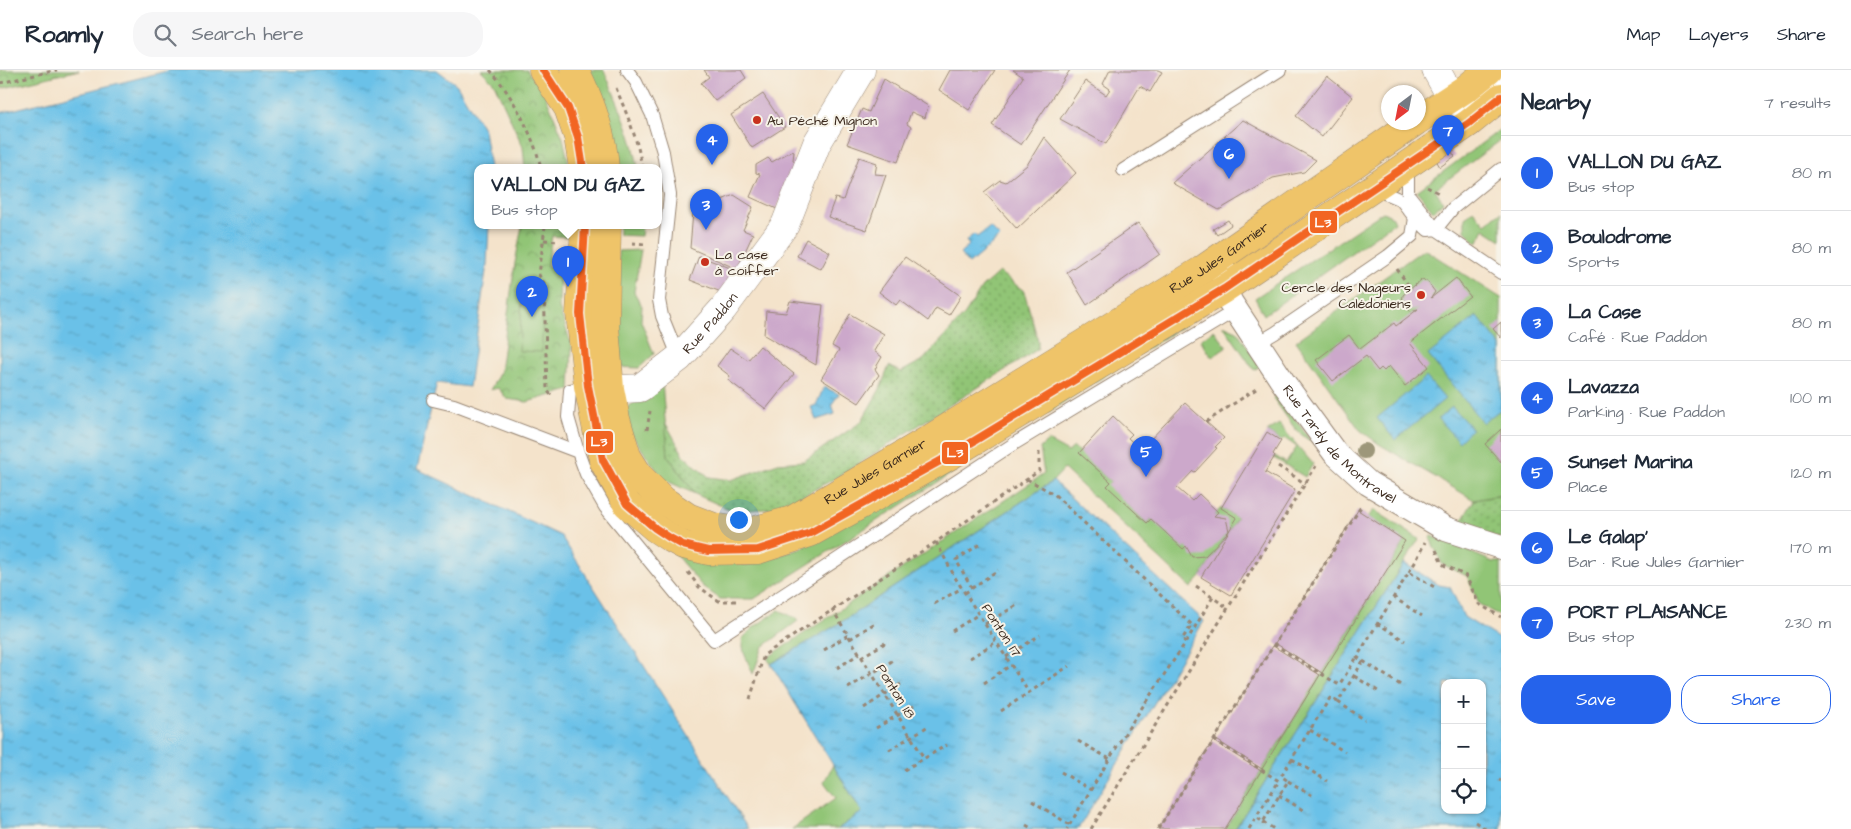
<!DOCTYPE html>
<meta charset="utf-8">
<style>
body{margin:0;font-family:"Architects Daughter",sans-serif;background:#f6f6f7;color:#1f2937}
.controls{position:absolute;right:15px;bottom:15px;display:grid;overflow:hidden;border-radius:10px;box-shadow:0 1px 4px #0004}
.controls button{width:45px;height:45px;display:grid;place-items:center;padding:0;border:0;border-bottom:1px solid #e0e1e3;background:#fff;color:#1f2937;font:25px sans-serif}
.compass{position:absolute;left:1381px;top:15px;width:45px;height:45px;border-radius:50%;background:#fff;box-shadow:0 1px 4px #0004;rotate:212deg}
.you{position:absolute;left:738px;top:449px;width:18px;height:18px;margin:-12px;border:4px solid #fff;border-radius:50%;background:#1a73e8;box-shadow:0 0 0 8px #1a73e833}
.badge{display:grid;place-items:center;width:32px;height:32px;border-radius:50%;background:#2563eb;color:#fff;font-size:16px;font-weight:700}
.pin{position:absolute;translate:-50% -41px;filter:drop-shadow(0 1px 2px #0008)}
.pin::after{content:'';position:absolute;top:26px;width:18px;height:15px;background:inherit;clip-path:polygon(0 0,100% 0,50% 100%)}
.popup{position:absolute;left:474px;top:94px;width:188px;height:65px;box-sizing:border-box;display:grid;place-content:center;border-radius:10px;background:#fff;filter:drop-shadow(0 1px 4px #0005);font-size:16px;white-space:nowrap;color:#747a83}
.popup b{font-size:19px;color:#1f2937}
.popup::after{content:'';position:absolute;left:50%;top:100%;margin-left:-10px;border:10px solid transparent;border-top-color:#fff}
.list{margin:0;padding:0;list-style:none}
h2{display:flex;justify-content:space-between;align-items:center;height:65px;margin:0;padding:0 20px;font-size:21px}
h2 small{font-size:16px;font-weight:400;color:#747a83}
.list li{display:grid;grid-template-columns:32px 1fr auto;gap:15px;align-items:center;box-sizing:border-box;height:75px;padding:0 20px;border-top:1px solid #e0e1e3}
.list b{display:block;font-size:19px;white-space:nowrap}
.list p{margin:0;font-size:16px;white-space:nowrap;color:#747a83}
.list em{font-size:16px;font-style:normal;color:#747a83}
.actions{display:flex;gap:10px;padding:15px 20px}
.actions a{flex:1;padding:11px 0;border:1px solid #2563eb;border-radius:20px;text-align:center;font-size:18px;color:#2563eb}
.actions .main{background:#2563eb;color:#fff}
.icon{flex:none;width:28px;height:28px;fill:none;stroke:currentColor;stroke-width:2;stroke-linecap:round;stroke-linejoin:round}
.map{position:relative;flex:none;width:1501px;height:759px;overflow:hidden}
header{display:flex;align-items:center;gap:30px;box-sizing:border-box;height:70px;padding:0 25px;background:#fff;border-bottom:1px solid #e0e1e3}
header strong{font-size:24px}
nav{display:flex;gap:28px;margin-inline-start:auto;font-size:18px}
.search{width:350px;height:45px;background:#f6f6f7;display:flex;align-items:center;gap:12px;box-sizing:border-box;padding:0 18px;border-radius:20px;color:#747a83;font-size:19px}
main{display:flex}
aside{flex:1;background:#fff}
.map>svg:first-child{display:block}
.grass{fill:url(#grass-dots);stroke:#66784a}
.park{fill:url(#park-crowns);stroke:#66784a}
.garden{fill:#91c576;stroke:#66784a}
.water{fill:url(#water-ripples);stroke:#527683;fill-rule:evenodd}
.building{fill:#cca8cb}
.lines{fill:none;stroke-linecap:round;stroke-linejoin:round}
.service-casing{stroke:#988674;stroke-width:14}
.minor-casing{stroke:#988674;stroke-width:26}
.tertiary-casing{stroke:#988674;stroke-width:29}
.primary-casing{stroke:#988674;stroke-width:29}
.path{stroke:#988674;stroke-width:3;stroke-dasharray:4 4;stroke-linecap:butt}
.service{stroke:#fff;stroke-width:12}
.minor{stroke:#fff;stroke-width:24}
.tertiary{stroke:#fff;stroke-width:28}
.primary{stroke:#efc469;stroke-width:28}
.bus-1-casing{stroke:#f7f3e8;stroke-width:11}
.bus-1{stroke:#f26522;stroke-width:8}
.tree{fill:#9d977a}
.poi-dot{fill:#c8321e;stroke:#f7f3e8;stroke-width:2}
.labels{text-anchor:middle;stroke-width:4;stroke-linejoin:round;paint-order:stroke}
.poi-label{font-size:14px;fill:#3b2a1e;stroke:#f7f3e8;text-anchor:start}
.street-label{font-size:14px;fill:#3b2a1e;stroke:#f7f3e8}
.line-badge{stroke:#f7f3e8;stroke-width:2}
.badge-label{font-size:14px;text-anchor:middle;font-weight:bold;fill:#fff}
</style>
<header>
<strong>Roamly</strong>
<div class="search"><svg class="icon" aria-label="search" viewBox="0 0 24 24"><circle cx="10" cy="10" r="6"/><path d="M15 15l6 6"/></svg>Search here</div>
<nav><a>Map</a><a>Layers</a><a>Share</a></nav>
</header>
<main>
<div class="map">
<svg width="1501" height="759" viewBox="0 0 1501 759">
<defs>
<pattern id="grass-dots" width="8" height="8" patternUnits="userSpaceOnUse" patternTransform="scale(1.25)"><rect width="8" height="8" fill="#91c576"/><path d="M2 2h.1M6 6h.1" fill="none" stroke="#78a060" stroke-width="1.8" stroke-linecap="round"/></pattern>
<pattern id="park-crowns" width="20" height="18" patternUnits="userSpaceOnUse" patternTransform="scale(1.25)"><rect width="20" height="18" fill="#91c576"/><path d="M2 6a3 3 0 1 1 6 0M12 15a3 3 0 1 1 6 0" fill="none" stroke="#78a060"/></pattern>
<pattern id="water-ripples" width="26" height="14" patternUnits="userSpaceOnUse" patternTransform="scale(1.25)"><rect width="26" height="14" fill="#6ac1e8"/><path d="M2 4q2-2 4 0t4 0M15 11q2-2 4 0t4 0" fill="none" stroke="#589dbb"/></pattern>
</defs>
<rect width="100%" height="100%" fill="#f7f3e8"/>
<filter id="ink" filterUnits="userSpaceOnUse"><feTurbulence type="fractalNoise" baseFrequency=".02" numOctaves="2"/><feDisplacementMap in="SourceGraphic" scale="10" xChannelSelector="R" yChannelSelector="G"/><feConvolveMatrix kernelMatrix="1 2 1 2 8 2 1 2 1" color-interpolation-filters="sRGB"/></filter>
<filter id="wash" filterUnits="userSpaceOnUse"><feTurbulence type="fractalNoise" baseFrequency=".0096" numOctaves="4" result="noise"/><feDisplacementMap in="SourceGraphic" scale="20" xChannelSelector="R" yChannelSelector="G"/><feGaussianBlur stdDeviation="1.12" result="paint"/><feColorMatrix in="noise" values="0 0 0 0 0 0 0 0 0 0 0 0 0 0 0 0 0 1.4 0 .05"/><feComposite in="paint" operator="in"/></filter>
<g filter="url(#wash)">
<rect width="100%" height="100%" fill="#f4e3cb"/>
<!-- grass -->
<path class="grass" d="M999,202l25,19 14,50v8l-197,126 -60,33 -48,3 -38,-17 -27,-38 -4,-36 20,36 25,21 22,3 47,-17 26,-2 57,-39 19,-33 9,-23 12,6 22,-12 42,-46 17,-27z
M1501,425v44l-41,-15 14,-24z"/>
<!-- park -->
<path class="park" d="M0,0h79l-79,19z
M481,0h46l18,24 18,44 7,30h-45l-2,-21 -29,-64z
M522,156h51l-1,11 -20,-1 -5,30 13,3 -1,39 13,38 -2,44 -43,12 -20,-3 -9,-11 -8,2 10,-18 15,-109z"/>
<!-- garden -->
<path class="garden" d="M586,0h18c13,32 29,64 34,98h-19c-4,-34 -17,-68 -33,-98z
M1501,59v11l-66,49 8,13 -10,9 -16,-20z
M1473,140l12,14 16,-12v28l-17,-11 -7,14 -12,-12v-13z
M1383,142l10,5 2,5 -131,93 -9,-17z
M619,156h23l-1,10 -22,-1z
M1424,179l77,49v197l-27,5 -95,-56 -19,-14 -64,-89z
M641,180l-7,42 8,14 -1,15 13,33 -15,14 -21,-1v-116z
M523,213l20,1 -1,68 -23,-1z
M1205,242l-451,287h-34l-18,-13 -27,-32 71,11 54,-16z
M1223,255l14,6 23,35 -6,4z
M1214,260l13,17 -15,10 -12,-17z
M662,312l6,74 27,38 -32,-15 -35,-49 -4,-20z
M1278,324l34,49 -16,-13 -23,-32z
M1279,354l34,40 -8,13 -31,-19 1,-2 11,7 11,-16 -13,-9 -3,3 -14,-9z
M1048,371l20,11 6,-5 37,35 -3,4 39,37 4,-4 35,27 35,-38 16,10 -36,59 -10,11 -127,-119 -11,12 -213,142 -69,41 -4,-6 277,-184 -4,-26z
M1374,440l45,29 -184,290h-10l180,-288 -37,-24z
M1432,466l61,26h8v55l-22,-13 -12,-28 -25,-12 -12,-26z
M779,540l20,10 -36,27 -10,27 -9,-21 -2,-14 12,-12z
M833,695l29,47 -24,17h-46l44,-31 -12,-16z"/>
<!-- water -->
<path class="water" d="M171,0h266l20,15 27,45 6,38h-12v58h11l-2,38 -18,123 -32,-4 -20,86 144,67 187,293h-748v-716z
M990,157l10,10 -31,27 -9,-10 9,-9 -3,-4 8,-7 3,3z
M1477,246l24,30v63l-18,14 -55,-68z
M1426,307l19,22 -50,41 -18,-22z
M824,317l15,7 -7,10 3,10 -19,6 -5,-13 5,-2z
M1452,337l20,22 -13,13 -21,-23z
M1053,411l151,140 -126,208h-240l24,-17 -91,-148 69,-41z
M1404,493l35,22 11,2 14,30 37,23v189h-266zM1445,613h37v127h-37z"/>
<g id="blocks">
<!-- building -->
<path class="building" d="M704,0h37l5,8 -31,23 -14,-18 8,-6z
M950,0h45l-26,40 -30,-20z
M1013,0h57l-49,75 -29,-20 31,-48z
M1110,0h48l4,2 -12,20 -10,-6 -34,58 -46,-25 25,-38 21,14 4,-6 -7,-5z
M1327,6l26,21 -31,40 -26,-21z
M884,9l44,27 -3,12 -14,-6 -4,12 4,3 -13,35 -51,-18 15,-35 7,3z
M763,24l22,33 -33,21 -21,-33z
M1243,50l73,40 -12,12 -31,6 -54,32 -47,-27z
M1044,67l32,36 -59,56 -33,-37 16,-12 6,2 21,-17z
M793,80l1,2 -1,8 5,2 -21,47 -27,-12 10,-23 -4,-1v-8l12,-7 4,4z
M1450,80l5,6 -15,11 -4,-7z
M859,87l18,6 -2,11 11,1 -19,55 -39,-13 7,-19 8,2z
M734,125l19,12 -10,23 10,4 -16,35 -47,-21 3,-36z
M1228,150l3,5 -14,10 -4,-6z
M1138,153l22,31 -73,51 -20,-33z
M806,169l24,13 -9,17 -24,-13z
M699,186l39,15 -9,24 -39,-15z
M905,187l56,39 -12,19 -13,-7 -8,13 -28,-21 -4,5 -17,-13z
M1456,208l14,18 -60,47 19,24 -24,19 -16,-20 -5,5 -3,-3 -3,3 -12,-15 -33,25 -17,-21 33,-25 11,14 34,-26 2,3 22,-17 -8,2 -8,-9 1,-7 18,-15 6,1 8,11 -4,6z
M790,231l33,4 -7,60 -52,-30 2,-24 20,2z
M850,244l34,20 -10,17 8,6 -7,12 4,6 -20,28 -38,-24 18,-29 -7,-4z
M1501,252v16l-8,-9z
M760,276l34,28 -28,35 -38,-29 2,-4 -13,-10 13,-18 18,12z
M1185,333l39,35 -9,9 2,1 -22,24 -2,-1 -16,17 15,13 7,-7 19,18 -4,4 12,2 3,13 8,-13 -16,-10 46,-76 14,9 -8,13 2,2 -10,16 30,18 -64,105 -30,-18 28,-46 -24,25 -13,1 -6,-11 -3,3 -32,-30 -4,4 -40,-37 4,-4 -32,-29 34,-37 19,18 -4,4 23,21 4,-5 -10,-9z
M1501,359v33l-16,-18z
M1358,440l47,31 -83,132 -47,-30z
M1273,576l47,29 -58,94 -47,-30z
M1213,671l48,30 -36,58h-67z"/>
</g>
</g>
<g filter="url(#ink)">
<use href="#blocks" fill-opacity="0" stroke="#988674" stroke-width="1"/>
<g class="lines">
<defs>
<path id="service" d="M627,0l9,12 16,33 11,37 7,43 -11,105 3,16 17,42
M1408,95v29l28,35 65,44
M1123,100l157,-100
M1373,118l28,12 14,18 13,12 8,-1 17,-21 48,-39
M1258,273l17,-10 113,-77 24,-20 3,-18
M433,330l21,5 124,47 8,22 19,33 109,133 298,-195 224,-135
M578,382l-10,-35 2,-27 18,-4"/>
<g id="minor">
<path id="s1" d="M1224,202v17l7,14 52,79 52,71 33,30 78,46 55,18"/>
</g>
<g id="tertiary">
<path d="M1436,0l15,27 13,9 13,-2 22,-19"/>
<path id="s2" d="M588,316l36,3 16,-1 39,-30 44,-49 62,-84 32,-82 44,-73"/>
</g>
<g id="primary">
<path d="M543,0l25,38 10,29 5,31"/>
<path d="M575,0c15,30 28,65 30,98"/>
<path d="M1418,50l50,-33 21,-17"/>
<path d="M585,156l-5,88 8,72 15,74 24,44 28,24 15,10 13,7 25,6 50,-1 52,-17 141,-78 273,-166 245,-166 32,-26"/>
<path id="s3" d="M607,156l-2,100 5,63 6,30 11,37 13,21 23,23 25,17 26,10 34,5 44,-12 134,-79 276,-171 213,-148"/>
</g>
</defs>
<!-- service casing -->
<use href="#service" class="service-casing"/>
<!-- minor casing -->
<use href="#minor" class="minor-casing"/>
<!-- tertiary casing -->
<use href="#tertiary" class="tertiary-casing"/>
<!-- primary casing -->
<use href="#primary" class="primary-casing"/>
<!-- path -->
<path class="path" d="M490,0c22,24 44,66 51,98
M0,13l57,-13
M616,18c11,27 22,51 26,80
M1427,117l14,7
M545,156l-6,49 5,8 3,107 4,5
M544,170l15,1
M632,173l13,1
M1397,199l14,20
M1206,352l53,-35
M647,360l3,-19
M1278,396l28,18
M1027,409l27,15 138,131 -10,14 4,3 -59,88 -60,99
M936,472l20,37 73,114
M1436,480l6,14 24,12 13,28 22,13
M688,502l11,15 20,14h21
M1409,502l7,-11 9,-19
M1196,516l32,22
M972,518l-16,-28 24,-16
M965,523l33,-23
M1393,527l29,19
M934,534l28,-16
M832,539l92,149
M1377,553l28,18
M985,554l34,-20
M952,561l27,-17
M850,569l25,-16
M1186,572l27,-45
M1274,574l65,41 18,-28
M824,580l24,-15
M861,587l24,-14
M1006,587l34,-22
M970,588l26,-16
M1363,591l39,25
M837,598l22,-14
M1354,606l27,17
M984,613l27,-18
M848,618l44,-27
M750,629l14,-44 172,-113 103,-71v-22
M1338,632l27,18
M864,638l40,-26
M1001,641l68,-45
M876,658l41,-24
M1310,660l35,22
M1214,670l65,41 -23,36
M1078,671l32,18
M889,680l41,-25
M1292,689l35,22
M904,700l43,-25
M1061,702l30,18
M1499,710l2,1
M1288,711l27,16
M1279,725l27,17
M1032,731l38,24
M1263,752l11,7
M1475,752l11,7
M1026,755l7,4
M1091,759l225,-363
M1158,759l204,-324
M1249,759l7,-12 7,5 25,-41 -7,-5 49,-78 8,4 25,-41 -6,-4 52,-85 27,16"/>
<!-- service -->
<use href="#service" class="service"/>
<!-- minor -->
<use href="#minor" class="minor"/>
<!-- tertiary -->
<use href="#tertiary" class="tertiary"/>
<!-- primary -->
<use href="#primary" class="primary"/>
<defs>
<path id="bus-1" d="M543,0l25,38 10,29 5,31
M585,156l-5,88 8,72 15,74 24,44 28,24 15,10 13,7 25,6 50,-1 52,-17 141,-78 273,-166 245,-166 32,-26"/>
</defs>
<!-- bus-1 casing -->
<use href="#bus-1" class="bus-1-casing"/>
<!-- bus-1 -->
<use href="#bus-1" class="bus-1"/>
</g>
<!-- trees -->
<circle class="tree" cx="1364" cy="381" r="8"/>
</g>
<!-- markers -->
<g class="poi-dot">
<circle cx="757" cy="50" r="5"/>
<circle cx="705" cy="192" r="5"/>
<circle cx="1421" cy="225" r="5"/>
</g>
<g class="labels">
<!-- poi labels -->
<g class="poi-label">
<text x="767" y="55">Au Péché Mignon</text>
<text x="715" y="189">La case<tspan x="715" dy="16">à coiffer</tspan></text>
<text x="1411" y="222" text-anchor="end">Cercle des Nageurs<tspan x="1411" dy="16">Calédoniens</tspan></text>
</g>
<!-- street labels -->
<g class="street-label">
<text dy="5" stroke="none"><textPath href="#s3" startOffset="929">Rue Jules Garnier</textPath></text>
<text dy="5" stroke="none"><textPath href="#s2" startOffset="148">Rue Paddon</textPath></text>
<text dy="5" stroke="none"><textPath href="#s1" startOffset="212">Rue Tardy de Montravel</textPath></text>
<text dy="5" stroke="none"><textPath href="#s3" startOffset="524">Rue Jules Garnier</textPath></text>
<text transform="translate(1002 560) rotate(57)" y="5">Ponton 17</text>
<text transform="translate(896 621) rotate(58)" y="5">Ponton 18</text>
</g>
</g>
<g class="line-badge">
<rect x="1309" y="140" width="29" height="24" rx="5" fill="#f26522"/>
<rect x="585" y="360" width="29" height="24" rx="5" fill="#f26522"/>
<rect x="941" y="371" width="28" height="24" rx="5" fill="#f26522"/>
</g>
<g class="badge-label">
<text x="1323" y="157">L3</text>
<text x="599" y="376">L3</text>
<text x="955" y="387">L3</text>
</g>
</svg>
<div class="controls">
<button>+</button>
<button>−</button>
<button><svg class="icon" aria-label="locate" viewBox="0 0 24 24"><circle cx="12" cy="12" r="6"/><path d="M12 2v4M12 18v4M2 12h4M18 12h4"/></svg></button>
</div>
<svg class="compass" viewBox="-18 -18 36 36"><path d="M0-13l5 13h-10z" fill="#e53935"/><path d="M0 13l5-13h-10z" fill="#747a83"/></svg>
<div class="you"></div>
<div class="pin badge" style="left:568px;top:217px">1</div>
<div class="popup"><b>VALLON DU GAZ</b>Bus stop</div>
<div class="pin badge" style="left:532px;top:247px">2</div>
<div class="pin badge" style="left:706px;top:160px">3</div>
<div class="pin badge" style="left:712px;top:95px">4</div>
<div class="pin badge" style="left:1146px;top:407px">5</div>
<div class="pin badge" style="left:1229px;top:109px">6</div>
<div class="pin badge" style="left:1448px;top:86px">7</div>
</div>
<aside>
<h2>Nearby<small>7 results</small></h2>
<ul class="list">
<li><span class="badge">1</span><div><b>VALLON DU GAZ</b><p>Bus stop</p></div><em>80 m</em></li>
<li><span class="badge">2</span><div><b>Boulodrome</b><p>Sports</p></div><em>80 m</em></li>
<li><span class="badge">3</span><div><b>La Case</b><p>Café · Rue Paddon</p></div><em>80 m</em></li>
<li><span class="badge">4</span><div><b>Lavazza</b><p>Parking · Rue Paddon</p></div><em>100 m</em></li>
<li><span class="badge">5</span><div><b>Sunset Marina</b><p>Place</p></div><em>120 m</em></li>
<li><span class="badge">6</span><div><b>Le Galap'</b><p>Bar · Rue Jules Garnier</p></div><em>170 m</em></li>
<li><span class="badge">7</span><div><b>PORT PLAISANCE</b><p>Bus stop</p></div><em>230 m</em></li>
</ul>
<div class="actions"><a class="main">Save</a><a>Share</a></div>
</aside>
</main>
